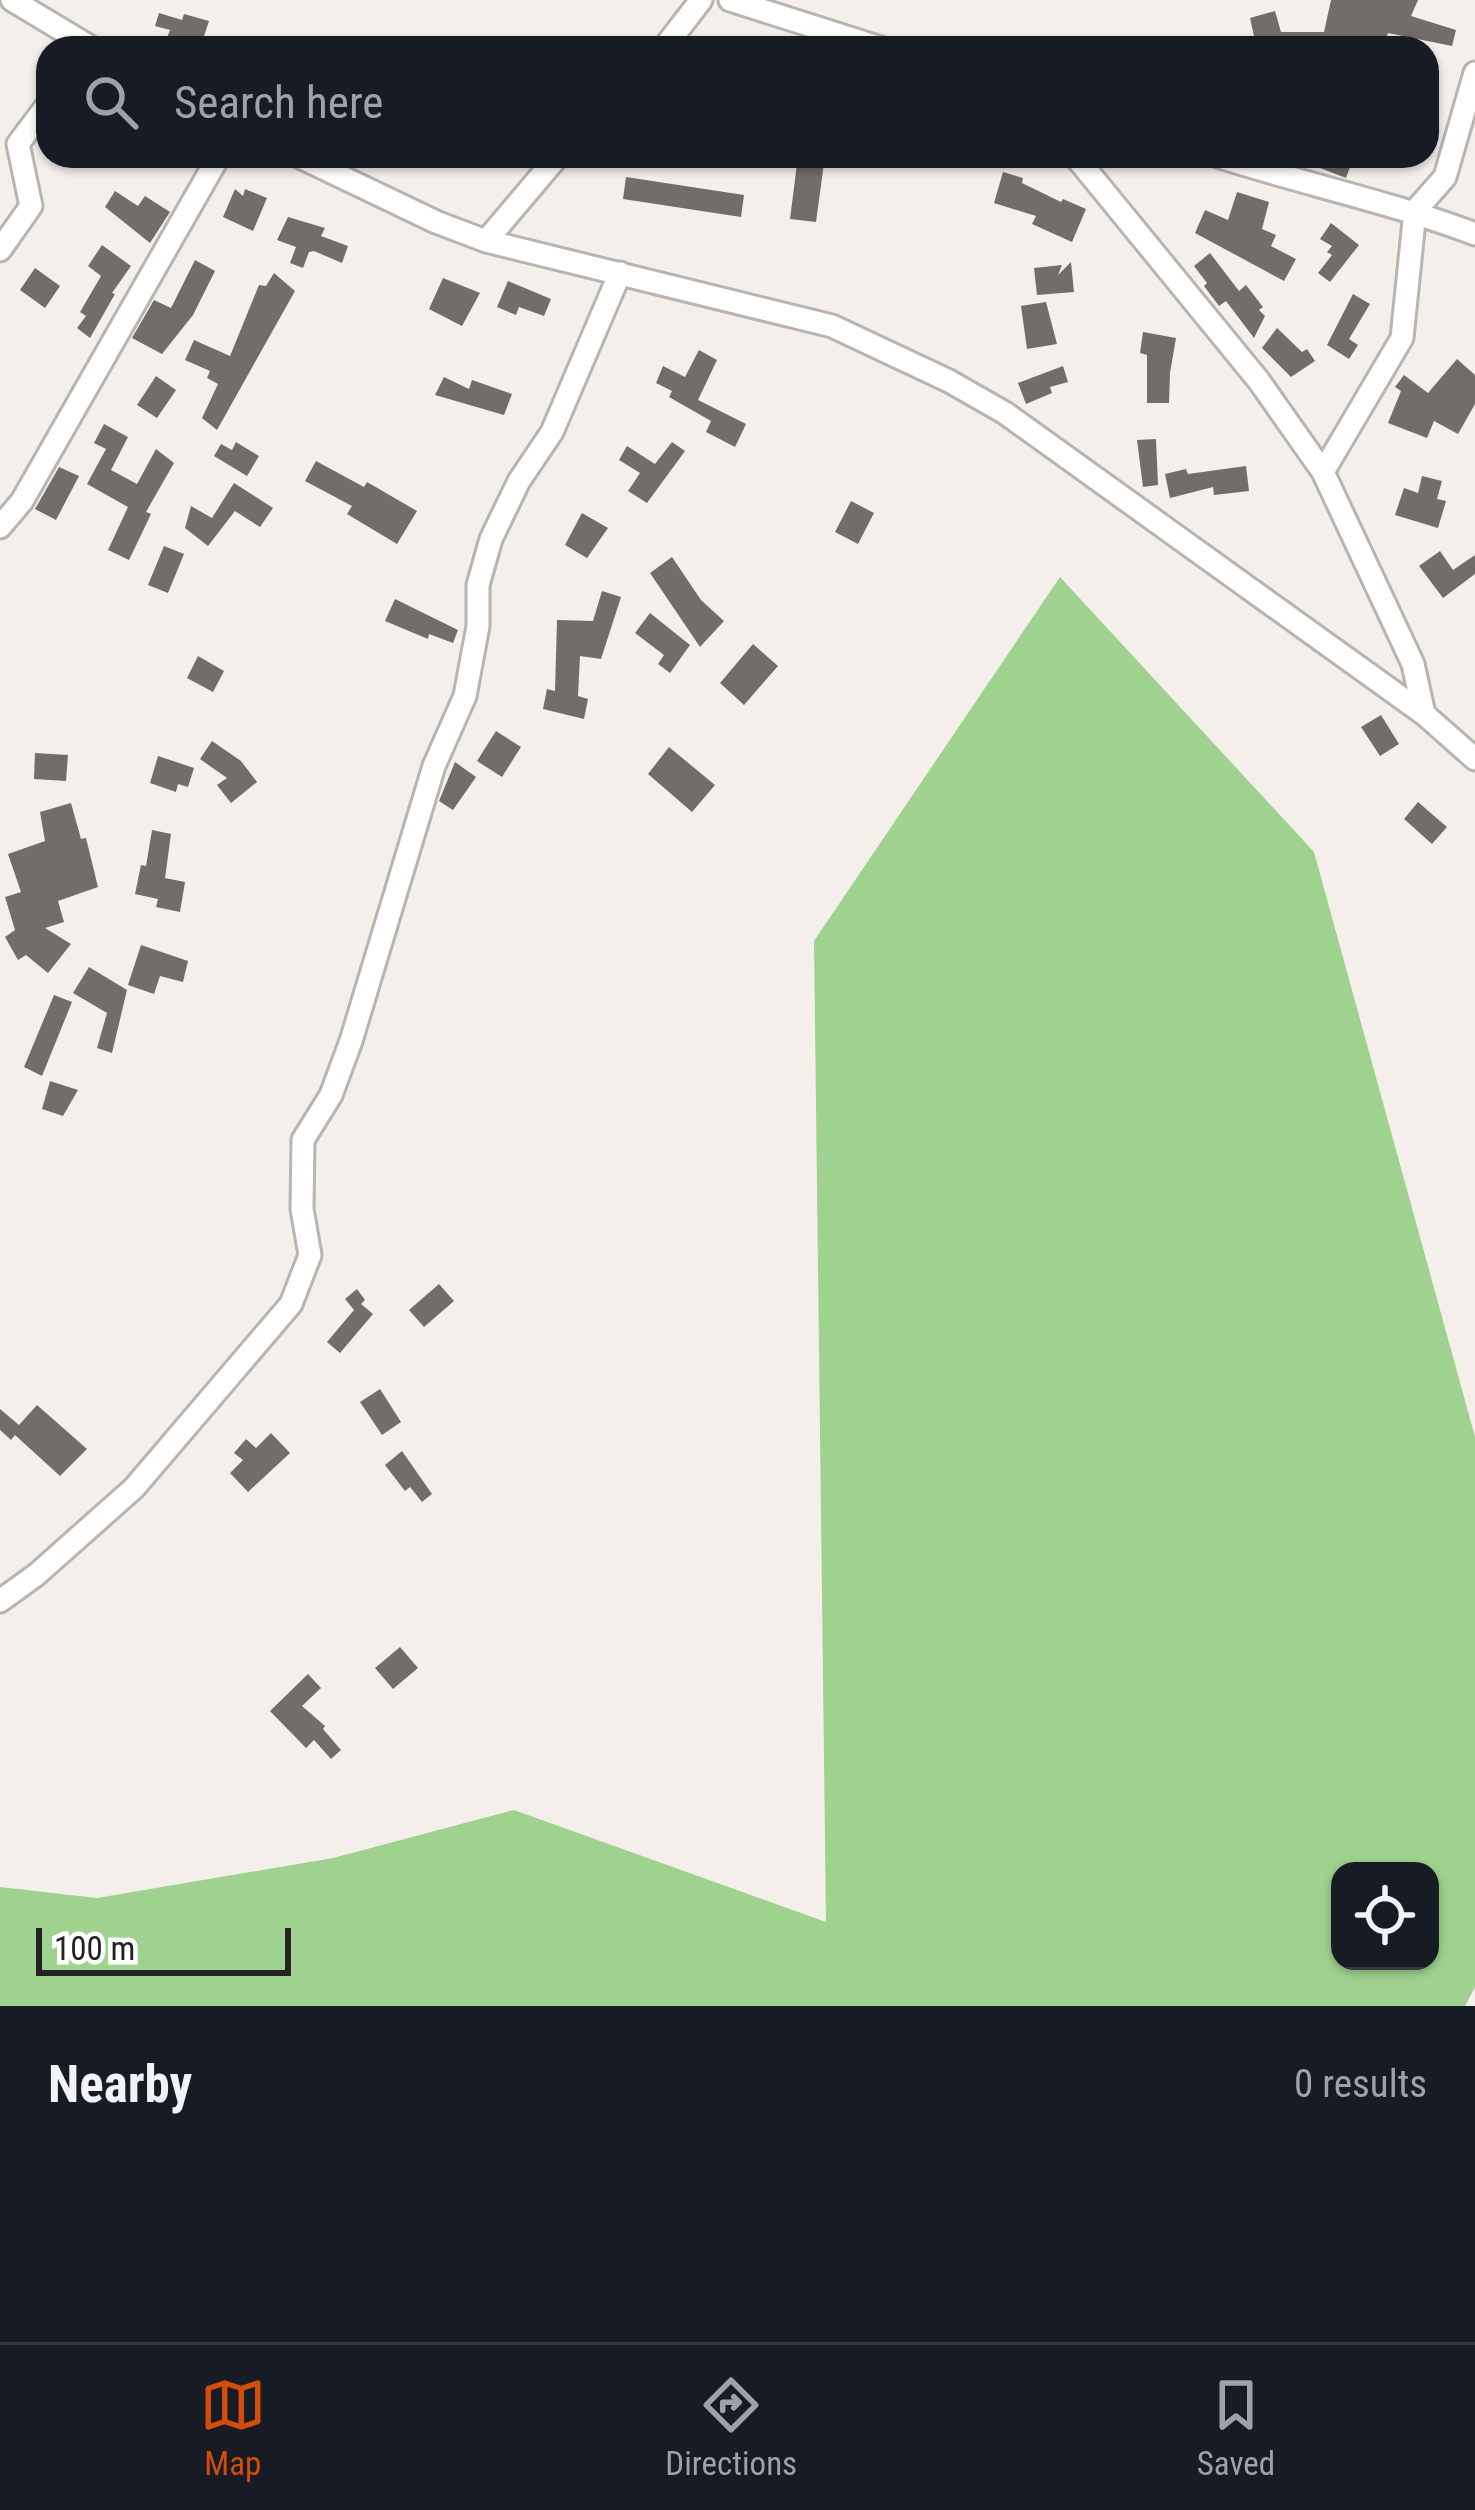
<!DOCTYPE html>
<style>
body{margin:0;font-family:"Roboto Condensed",sans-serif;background:#20242c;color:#f1f3f6}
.controls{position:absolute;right:36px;bottom:36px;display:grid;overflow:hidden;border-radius:24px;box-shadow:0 3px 9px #0004}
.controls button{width:108px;height:108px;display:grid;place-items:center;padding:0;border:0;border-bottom:3px solid #363941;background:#171b24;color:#f1f3f6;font:60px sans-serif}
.scale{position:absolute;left:36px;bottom:30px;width:255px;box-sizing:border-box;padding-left:12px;border:6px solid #242220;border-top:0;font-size:33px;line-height:42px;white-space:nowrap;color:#242220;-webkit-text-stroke:9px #fff;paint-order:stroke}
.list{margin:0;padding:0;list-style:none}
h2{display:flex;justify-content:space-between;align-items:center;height:156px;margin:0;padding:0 48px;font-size:51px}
h2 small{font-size:39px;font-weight:400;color:#9ea1a6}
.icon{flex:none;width:66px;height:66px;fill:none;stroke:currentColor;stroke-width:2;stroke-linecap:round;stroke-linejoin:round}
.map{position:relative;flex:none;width:1475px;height:2006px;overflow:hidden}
.search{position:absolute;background:#171b24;box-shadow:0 3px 9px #0004;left:36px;right:36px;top:36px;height:132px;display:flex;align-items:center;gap:30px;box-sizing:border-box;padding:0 42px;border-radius:36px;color:#9ea1a6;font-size:45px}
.sheet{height:336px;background:#171b24}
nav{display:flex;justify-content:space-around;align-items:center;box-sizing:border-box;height:168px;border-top:3px solid #363941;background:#171b24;font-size:33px;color:#9ea1a6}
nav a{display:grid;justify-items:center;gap:6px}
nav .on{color:#d24d0c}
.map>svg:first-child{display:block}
.forest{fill:#9fd28e;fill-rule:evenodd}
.building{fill:#716d68}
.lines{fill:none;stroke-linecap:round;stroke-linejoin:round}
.minor-casing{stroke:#b8b4af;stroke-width:27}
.minor{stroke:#fff;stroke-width:21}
</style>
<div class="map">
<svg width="1475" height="2006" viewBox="0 0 1475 2006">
<rect width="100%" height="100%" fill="#f4efea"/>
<!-- forest -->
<path class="forest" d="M1060,577l254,275 161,585v550l-10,19h-1465v-119l97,11 236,-40 181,-48 312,112 -12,-981zM1340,1871h90v90h-90z"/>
<!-- building -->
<path class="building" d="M1331,0h87l-7,16 45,14 -4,16 -64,-13 -2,6 -7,-1 -1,10h-79v-7l-24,7h-37l16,-12 -4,-18 25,-7 6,21h43z
M159,13l23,7 2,-6 25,7 -7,21 -19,-6 -6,12h-14l7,-18 -15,-4z
M798,156h27l-9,66 -26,-3z
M1289,156h65l-8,22z
M1003,172l20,6 -1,5 39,19 2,-3 23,10 -14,33 -40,-18 4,-8 -42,-13z
M626,177l118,18 -3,22 -118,-18z
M235,189l8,7 2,-7 22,9 -14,33 -30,-14z
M115,191l23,15 7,-10 25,16 -20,31 -45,-36z
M1237,192l32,10 -7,27 14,6 -5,11 25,13 -12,22 -89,-48 10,-23 23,10z
M288,217l37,11 -4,8 27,10 -6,17 -28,-12 -5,1 -6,16 -13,-5 6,-16 -19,-7z
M1331,223l28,22 -29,37 -12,-9 14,-18 -5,-3 5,-6 -12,-7z
M102,245l29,21 -19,27 3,1 -25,44 -13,-10 9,-12 -6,-4 21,-36 -13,-10z
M1210,253l29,38 7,-6 17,22 -4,3 6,6 -11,22 -28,-37 -7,5 -15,-20 3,-3 -13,-17z
M195,260l20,11 -22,44 -31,39 -30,-16 22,-38 17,8z
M1071,262l3,30 -37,3 -3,-27 28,-3 -4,10z
M35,268l25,18 -15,22 -25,-18z
M274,273l21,18 -78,139 -15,-12 16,-34 -11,-6 3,-7 -25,-11 9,-20 36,16 29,-71 7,1z
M443,278l37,15 -18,33 -33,-17z
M508,281l43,18 -7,17 -25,-9 -3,8 -19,-8z
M1353,294l17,10 -21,35 9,6 -9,14 -22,-14z
M1046,302l11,42 -30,5 -6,-43z
M1277,328l25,24 5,-3 8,12 -24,16 -29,-29z
M1143,332l33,6 -6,35 -1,30h-22v-48l-7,-2z
M699,350l18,10 -19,40 48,24 -11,23 -29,-15 5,-11 -42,-24 3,-6 -16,-8 7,-17 22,11z
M1457,359l18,16v29l-17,30 -24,-13 -7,17 -39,-15 13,-32 -6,-4 9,-12 24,18z
M1063,366l5,16 -18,5 2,6 -26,11 -8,-21z
M156,376l20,14 -19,28 -20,-13z
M444,377l25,12 3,-9 40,14 -8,21 -69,-20z
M104,424l24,13 -17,33 26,14 19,-35 18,14 -28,49 5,2 -22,46 -21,-10 20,-43 -41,-23 19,-35 -12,-6z
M1156,439l2,46 -15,2 -6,-47z
M236,442l23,14 -12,20 -33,-20 7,-12 11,6z
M672,442l13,9 -38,52 -19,-12 12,-18 -21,-13 8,-14 28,18z
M316,461l48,26 3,-5 50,29 -20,33 -50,-30 5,-8 -47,-25z
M1246,466l3,25 -35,4 -1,-8 -43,11 -5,-24 21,-5 2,5z
M59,467l20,9 -23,44 -21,-11z
M1422,476l20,5 -5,18 9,2 -8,27 -43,-13 9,-27 14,5z
M234,483l39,25 -13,19 -25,-16 -27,35 -23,-18 6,-22 21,12z
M851,501l23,12 -16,31 -23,-12z
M582,513l26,15 -21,30 -22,-13z
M164,546l20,8 -16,39 -20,-8z
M1440,551l13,19 22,-15v19l-32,24 -24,-32z
M672,557l29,43 23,21 -24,26 -50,-74z
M602,591l19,6 -20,62 -21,-3 -2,40 10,3 -4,20 -41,-10 4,-20 8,2 2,-71 36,1z
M395,599l63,31 -5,13 -24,-9 -1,5 -43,-18z
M650,613l40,32 -20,28 -12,-9 6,-9 -29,-22z
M753,644l25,22 -34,39 -24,-22z
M198,656l26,15 -11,21 -26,-14z
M1381,715l18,29 -19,12 -19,-29z
M496,731l25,16 -19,30 -25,-16z
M212,741l29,20 16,21 -26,21 -14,-18 10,-7 -27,-19z
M669,747l46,38 -23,27 -44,-38z
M35,753l33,2 -2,26 -32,-2z
M158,756l36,12 -6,19 -10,-3 -2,8 -26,-9z
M455,762l21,15 -23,33 -14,-9z
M1418,802l29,25 -15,17 -28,-25z
M71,803l10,36 5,-1 12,49 -40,14 6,21 -19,6 26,16 -23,29 -22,-18 -8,5 -13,-23 10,-7 -10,-33 16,-5 -13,-38 37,-13 -5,-29z
M152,830l19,4 -6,44 20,4 -5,30 -24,-5 2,-8 -23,-5 6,-29 5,1z
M141,945l47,16 -5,21 -23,-6 -6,18 -26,-9z
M89,967l38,23 -15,63 -15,-5 10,-35 -34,-20z
M54,995l18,7 -30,74 -18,-9z
M50,1081l28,9 -15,26 -21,-7z
M439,1284l15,17 -30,26 -15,-17z
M357,1289l8,11 -4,4 12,10 -33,39 -13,-11 27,-32 -9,-11z
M380,1389l21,33 -19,13 -22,-33z
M37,1405l50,44 -27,27 -45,-41 -4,5 -11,-10v-21l19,16z
M271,1433l19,20 -42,39 -18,-19 13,-13 -9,-7 12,-14 10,9z
M402,1451l30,43 -10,8 -12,-15 -5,4 -20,-26z
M400,1647l18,21 -25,21 -18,-21z
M308,1674l13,14 -19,18 23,20 -2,3 18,21 -10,9 -17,-19 -8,8 -36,-37z"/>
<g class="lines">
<defs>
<path id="minor" d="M12,0l80,48
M730,0l151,48
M664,48l37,-48
M298,156l138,66 50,19 346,85 117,55 56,32 419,301 51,45
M1075,156l184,225 64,91 90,192 11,50
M1217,156c86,28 174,46 258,78
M486,241l72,-85
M0,250l31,-44 -13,-62 30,-40
M1323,472l79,-134 13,-127 30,-34 30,-104
M0,527l22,-26 197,-345
M0,1601l36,-26 98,-87 157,-184 19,-49 -8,-46 1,-69 28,-45 20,-54 83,-275 31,-70 13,-70v-41l13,-46 28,-58 33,-49 68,-159"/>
</defs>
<!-- minor casing -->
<use href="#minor" class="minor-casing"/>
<!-- minor -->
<use href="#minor" class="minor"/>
</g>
</svg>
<div class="controls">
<button><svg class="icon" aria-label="locate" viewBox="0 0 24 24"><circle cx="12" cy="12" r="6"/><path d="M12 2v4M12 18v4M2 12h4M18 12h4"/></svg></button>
</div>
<div class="scale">100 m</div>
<div class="search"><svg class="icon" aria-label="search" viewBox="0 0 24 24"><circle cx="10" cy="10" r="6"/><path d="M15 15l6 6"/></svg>Search here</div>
</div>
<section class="sheet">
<h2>Nearby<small>0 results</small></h2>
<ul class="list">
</ul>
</section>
<nav>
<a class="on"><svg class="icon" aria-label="map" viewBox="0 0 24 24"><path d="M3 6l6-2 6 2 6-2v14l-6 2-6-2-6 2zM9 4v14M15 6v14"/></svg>Map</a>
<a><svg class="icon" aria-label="directions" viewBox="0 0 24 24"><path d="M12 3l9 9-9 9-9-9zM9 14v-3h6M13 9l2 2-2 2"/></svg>Directions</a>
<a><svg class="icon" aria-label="saved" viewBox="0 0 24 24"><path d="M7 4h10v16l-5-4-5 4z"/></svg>Saved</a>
</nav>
